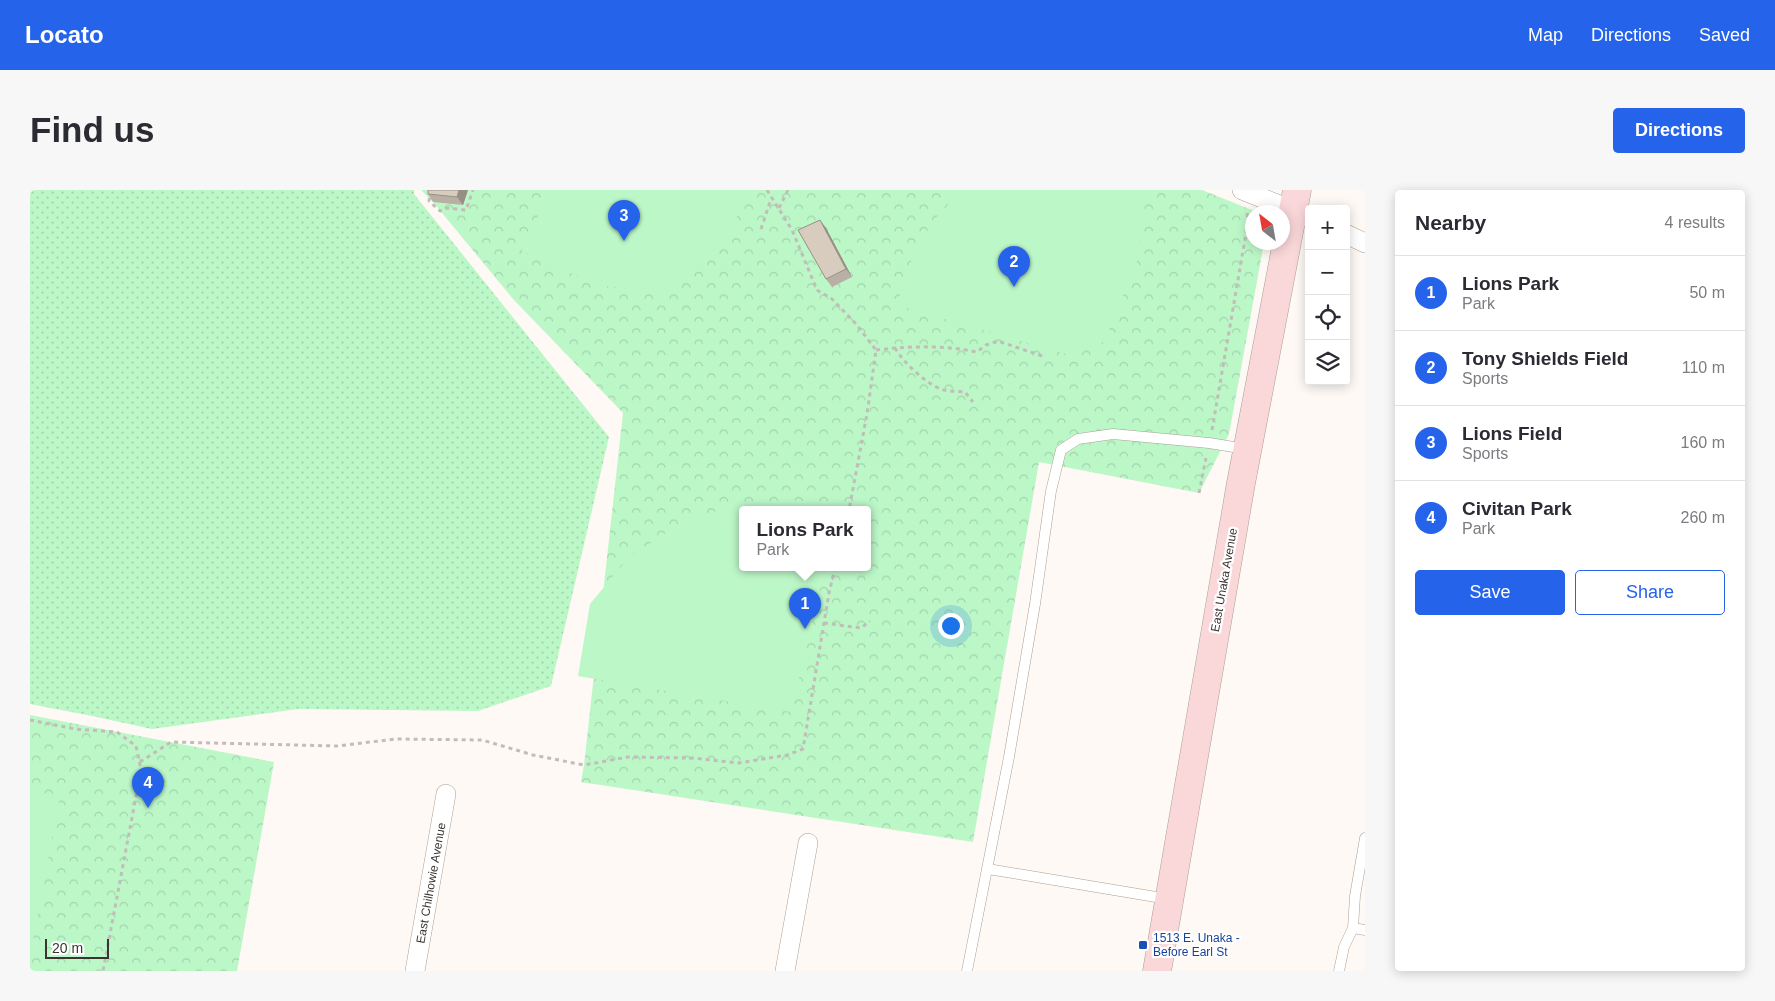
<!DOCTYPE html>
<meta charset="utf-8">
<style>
body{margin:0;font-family:Arial,sans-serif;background:#f7f7f7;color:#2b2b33}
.controls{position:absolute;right:15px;top:15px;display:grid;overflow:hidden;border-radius:5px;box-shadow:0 2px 12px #0003}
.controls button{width:45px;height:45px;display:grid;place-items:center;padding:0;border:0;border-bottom:1px solid #e1e1e2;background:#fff;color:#2b2b33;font:25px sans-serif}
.compass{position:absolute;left:1215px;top:15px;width:45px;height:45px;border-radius:50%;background:#fff;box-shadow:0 2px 12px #0003;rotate:329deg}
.scale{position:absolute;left:15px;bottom:12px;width:64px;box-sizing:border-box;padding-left:5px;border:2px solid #3a3530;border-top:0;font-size:14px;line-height:18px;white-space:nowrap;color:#3a3530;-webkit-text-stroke:4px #fff;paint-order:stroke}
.you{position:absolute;left:920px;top:435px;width:18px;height:18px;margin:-12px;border:4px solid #fff;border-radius:50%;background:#1a73e8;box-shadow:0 0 0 8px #1a73e833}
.badge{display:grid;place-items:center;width:32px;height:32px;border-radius:50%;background:#2563eb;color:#fff;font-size:16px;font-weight:700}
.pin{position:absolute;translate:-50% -41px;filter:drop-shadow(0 1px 2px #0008)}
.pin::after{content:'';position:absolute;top:26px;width:18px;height:15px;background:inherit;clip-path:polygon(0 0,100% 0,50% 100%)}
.popup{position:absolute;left:709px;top:316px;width:132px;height:65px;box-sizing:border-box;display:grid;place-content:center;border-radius:5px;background:#fff;filter:drop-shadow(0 1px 4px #0005);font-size:16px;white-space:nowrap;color:#7c7c81}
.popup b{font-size:19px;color:#2b2b33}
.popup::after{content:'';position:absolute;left:50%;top:100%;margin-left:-10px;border:10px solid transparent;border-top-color:#fff}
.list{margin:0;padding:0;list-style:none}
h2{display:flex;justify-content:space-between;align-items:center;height:65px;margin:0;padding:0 20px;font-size:21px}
h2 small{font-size:16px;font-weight:400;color:#7c7c81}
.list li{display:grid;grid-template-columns:32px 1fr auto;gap:15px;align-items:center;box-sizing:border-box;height:75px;padding:0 20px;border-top:1px solid #e1e1e2}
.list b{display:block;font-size:19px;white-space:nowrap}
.list p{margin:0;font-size:16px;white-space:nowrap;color:#7c7c81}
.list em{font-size:16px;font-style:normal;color:#7c7c81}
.actions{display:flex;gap:10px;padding:15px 20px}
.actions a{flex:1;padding:11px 0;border:1px solid #2563eb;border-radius:5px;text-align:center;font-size:18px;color:#2563eb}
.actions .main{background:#2563eb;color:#fff}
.icon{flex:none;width:28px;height:28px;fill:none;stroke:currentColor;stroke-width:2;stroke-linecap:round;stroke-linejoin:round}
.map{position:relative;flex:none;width:1335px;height:781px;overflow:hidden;border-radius:5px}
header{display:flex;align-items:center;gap:30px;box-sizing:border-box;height:70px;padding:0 25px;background:#2563eb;color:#fff}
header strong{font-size:24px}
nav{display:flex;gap:28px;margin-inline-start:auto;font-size:18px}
.intro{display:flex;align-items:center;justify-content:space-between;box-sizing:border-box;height:120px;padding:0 30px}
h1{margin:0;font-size:35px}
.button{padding:12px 22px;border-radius:5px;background:#2563eb;color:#fff;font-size:18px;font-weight:700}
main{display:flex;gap:30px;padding:0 30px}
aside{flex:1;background:#fff;border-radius:5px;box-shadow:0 2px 12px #0003}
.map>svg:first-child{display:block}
.grass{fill:url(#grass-dots)}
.forest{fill:url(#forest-crowns);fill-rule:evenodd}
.pitch{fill:#bcf7c8}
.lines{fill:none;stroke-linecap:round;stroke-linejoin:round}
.lane-casing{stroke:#ab9f93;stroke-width:11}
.street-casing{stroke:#ab9f93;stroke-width:20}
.secondary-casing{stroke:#ab9f93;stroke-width:29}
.path{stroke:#c2bdb8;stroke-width:3;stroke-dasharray:4 4;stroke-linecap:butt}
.lane{stroke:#fff;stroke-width:10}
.street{stroke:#fff;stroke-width:19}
.secondary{stroke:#fad8da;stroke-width:28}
.wall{fill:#baafa4}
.shaded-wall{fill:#978f86}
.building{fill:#d8ccbf;stroke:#978f86}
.transit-dot{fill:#1a4fb4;stroke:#fff;stroke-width:2}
.labels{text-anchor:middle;stroke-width:4.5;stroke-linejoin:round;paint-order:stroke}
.street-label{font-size:12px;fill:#3a3530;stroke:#fff}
.transit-label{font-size:12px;fill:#164399;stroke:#fff;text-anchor:start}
</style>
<header>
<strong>Locato</strong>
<nav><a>Map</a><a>Directions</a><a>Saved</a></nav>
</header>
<div class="intro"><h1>Find us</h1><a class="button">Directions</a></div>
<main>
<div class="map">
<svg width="1335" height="781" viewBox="0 0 1335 781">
<defs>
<pattern id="grass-dots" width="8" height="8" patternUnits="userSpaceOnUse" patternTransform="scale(1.25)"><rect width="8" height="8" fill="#bcf7c8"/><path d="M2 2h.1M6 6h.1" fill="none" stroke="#a2d4ac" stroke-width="1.8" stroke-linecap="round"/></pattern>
<pattern id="forest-crowns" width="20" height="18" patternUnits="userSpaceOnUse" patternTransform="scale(1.25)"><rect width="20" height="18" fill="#bcf7c8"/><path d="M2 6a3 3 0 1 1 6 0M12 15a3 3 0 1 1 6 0" fill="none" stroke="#a2d4ac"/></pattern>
</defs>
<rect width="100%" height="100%" fill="#fef9f4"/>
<!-- grass -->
<path class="grass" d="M0,0h384v4l195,243 -58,249 -73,25 -180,-2 -146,20 -60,-13 -62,-12z"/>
<!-- forest -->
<path class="forest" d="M391,0h781l55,22h-5v30l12,1 -35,191 -30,59 -160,-31 -66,380 -392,-60 3,-17 39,-352 -110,-114 -80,-97zM712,320h126v58h-126z
M0,525l244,47 -37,209h-207z"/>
<!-- pitch -->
<path class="pitch" d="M513,0h206l-19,41 -54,59 -76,-4 -78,-35 15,-30z
M932,0h183l-6,66 -34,85 -32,15 -176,-51 10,-36 25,-47z
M752,310l41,2 17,4 -1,4h-97v58h83l-34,144 -213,-36 12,-72 38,-46 45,-30 51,-20z
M0,601l30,5 -30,160z"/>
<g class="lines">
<defs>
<path id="lane" d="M958,679l180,30
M1323,738l12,2
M937,781l42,-214 26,-153 16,-113 10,-41 17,-11 35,-5 96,9 37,6
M1309,781l5,-24 9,-19 2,-32 10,-58"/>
<path id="street" d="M1212,0l67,27
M1316,44l19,9
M385,781l31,-177
M755,781l23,-128"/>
<path id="secondary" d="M1127,781l84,-488 56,-293"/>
</defs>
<!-- lane casing -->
<use href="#lane" class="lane-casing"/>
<!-- street casing -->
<use href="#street" class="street-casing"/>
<!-- secondary casing -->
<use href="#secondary" class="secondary-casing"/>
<!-- path -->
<path class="path" d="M401,0l-2,11 11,10 7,-3 19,2 7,-20
M737,0l25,40 25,60 15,9 24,25 20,26 -9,64 -18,96
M749,18l9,-18
M731,39l10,-30
M865,158c8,14 30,35 46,41 7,3 16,2 24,3l8,10
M846,160c34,-4 68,-5 101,2l9,-7 12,-4 47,16
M1182,240l36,-208 -1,-10
M1169,303l7,-35
M794,433l37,5 9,-7
M0,530l45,9 42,3 19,14 5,24 -38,201
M110,572l31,-20 166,4 59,-7 86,1 51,15 51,10 44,-8 64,1 47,5 48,-8 16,-6 26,-156 6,-25"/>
<!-- lane -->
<use href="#lane" class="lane"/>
<!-- street -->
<use href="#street" class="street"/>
<!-- secondary -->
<use href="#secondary" class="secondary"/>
</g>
<!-- wall -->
<path class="wall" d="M398,0h40l-5,15 -30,-3 -5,-8z
M796,38l26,49 -20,10 -6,-8z"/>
<!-- shaded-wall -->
<path class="shaded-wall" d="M429,0h9l-5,15 -6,-8z
M790,30l6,8 26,49 -6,-8z"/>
<!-- building -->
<path class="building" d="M398,0h31l-2,7 -29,-3z
M790,30l26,49 -20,10 -28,-49z"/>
<!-- markers -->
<rect class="transit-dot" x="1108" y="750" width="10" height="10" rx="2.5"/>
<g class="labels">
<!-- street labels -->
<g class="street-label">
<text transform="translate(1194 390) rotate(-80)" y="4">East Unaka Avenue</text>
<text transform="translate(401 693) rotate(-80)" y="4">East Chilhowie Avenue</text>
</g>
<!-- transit labels -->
<g class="transit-label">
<text x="1123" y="752">1513 E. Unaka -<tspan x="1123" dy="14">Before Earl St</tspan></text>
</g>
</g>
</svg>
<div class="controls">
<button>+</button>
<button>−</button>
<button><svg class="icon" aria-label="locate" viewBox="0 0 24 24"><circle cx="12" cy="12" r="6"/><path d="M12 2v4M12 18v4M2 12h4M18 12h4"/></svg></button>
<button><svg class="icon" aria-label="layers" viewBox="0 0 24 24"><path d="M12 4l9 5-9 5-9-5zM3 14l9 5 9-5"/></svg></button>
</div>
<svg class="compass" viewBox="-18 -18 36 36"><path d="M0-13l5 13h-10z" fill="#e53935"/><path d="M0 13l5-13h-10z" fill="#7c7c81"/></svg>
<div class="scale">20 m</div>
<div class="you"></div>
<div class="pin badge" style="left:775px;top:439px">1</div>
<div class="popup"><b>Lions Park</b>Park</div>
<div class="pin badge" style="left:984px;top:97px">2</div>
<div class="pin badge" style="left:594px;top:51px">3</div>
<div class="pin badge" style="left:118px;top:618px">4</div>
</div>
<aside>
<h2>Nearby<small>4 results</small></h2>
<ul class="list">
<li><span class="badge">1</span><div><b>Lions Park</b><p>Park</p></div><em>50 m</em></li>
<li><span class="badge">2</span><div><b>Tony Shields Field</b><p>Sports</p></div><em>110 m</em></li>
<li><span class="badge">3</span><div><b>Lions Field</b><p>Sports</p></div><em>160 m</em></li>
<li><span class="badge">4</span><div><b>Civitan Park</b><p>Park</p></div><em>260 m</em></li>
</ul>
<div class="actions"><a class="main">Save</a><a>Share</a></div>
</aside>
</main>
